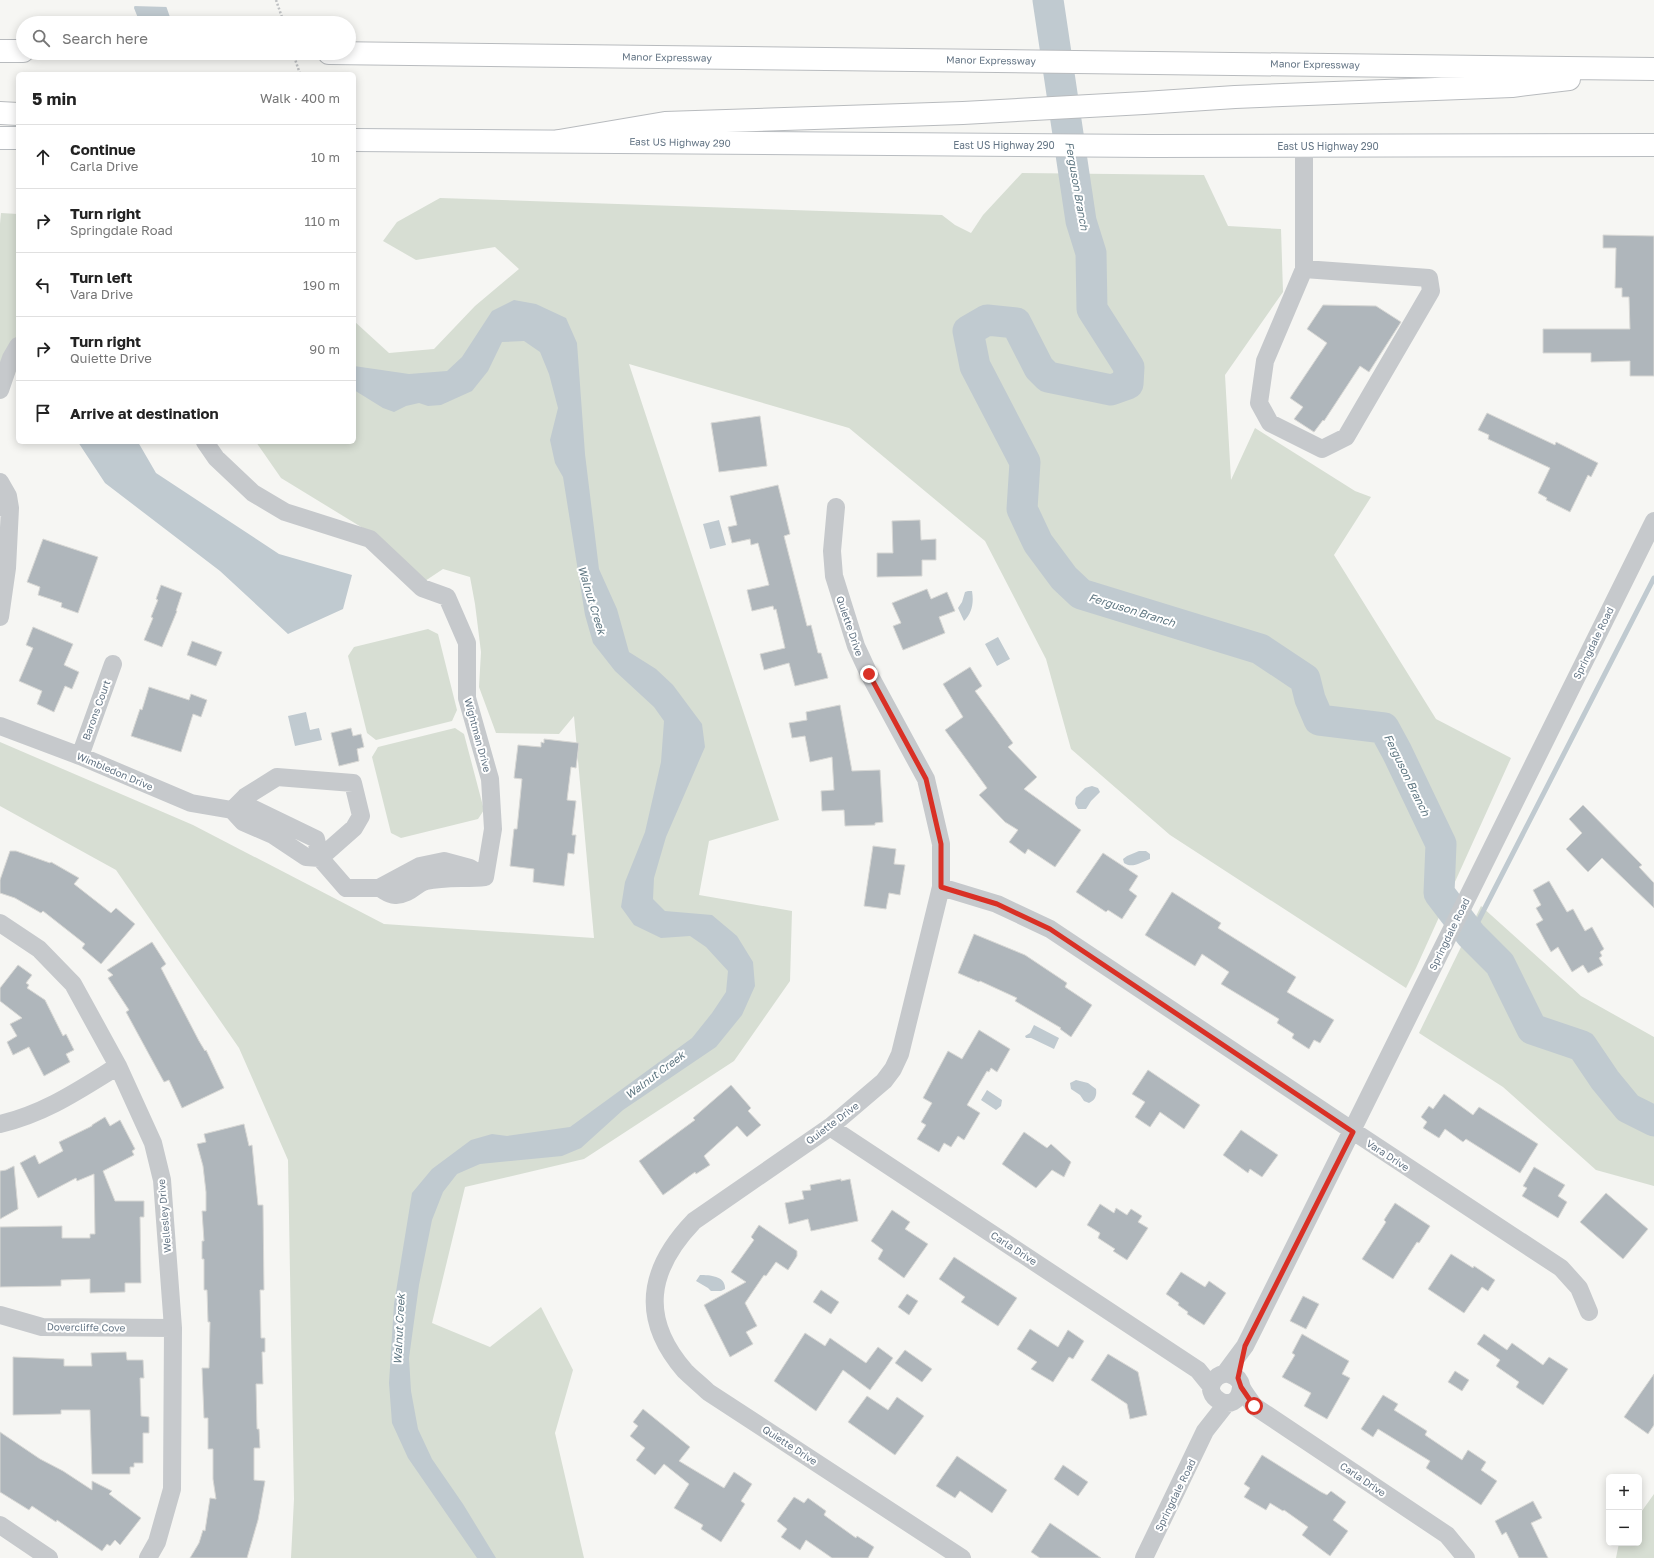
<!DOCTYPE html>
<meta charset="utf-8">
<style>
body{margin:0;font-family:"Golos Text",sans-serif;background:#f6f6f6;color:#222}
.controls{position:absolute;right:12px;bottom:12px;display:grid;overflow:hidden;border-radius:6px;box-shadow:0 2px 10px #0003}
.controls button{width:36px;height:36px;display:grid;place-items:center;padding:0;border:0;border-bottom:1px solid #e0e0e0;background:#fff;color:#222;font:20px sans-serif}
.stop{position:absolute;width:12px;height:12px;margin:-9px;border:3px solid #d93025;border-radius:50%;background:#fff}
.stop.end{background:#d93025;border-color:#fff;box-shadow:0 1px 4px #0008}
.list{margin:0;padding:0;list-style:none}
h2{display:flex;justify-content:space-between;align-items:center;height:52px;margin:0;padding:0 16px;font-size:17px}
h2 small{font-size:13px;font-weight:400;color:#767676}
.list li{display:grid;grid-template-columns:26px 1fr auto;gap:12px;align-items:center;box-sizing:border-box;height:64px;padding:0 16px;border-top:1px solid #e0e0e0}
.list b{display:block;font-size:15px;white-space:nowrap}
.list p{margin:0;font-size:13px;white-space:nowrap;color:#767676}
.list em{font-size:13px;font-style:normal;color:#767676}
.icon{flex:none;width:22px;height:22px;fill:none;stroke:currentColor;stroke-width:2;stroke-linecap:round;stroke-linejoin:round}
.map{position:relative;flex:none;width:1654px;height:1558px;overflow:hidden}
.search{position:absolute;background:#fff;box-shadow:0 2px 10px #0003;left:16px;top:16px;width:340px;height:44px;display:flex;align-items:center;gap:10px;box-sizing:border-box;padding:0 14px;border-radius:22px;color:#767676;font-size:15px}
.panel{position:absolute;background:#fff;box-shadow:0 2px 10px #0003;left:16px;top:72px;width:340px;height:372px;border-radius:6px}
.map>svg:first-child{display:block}
.green{fill:#d7ded3}
.water{fill:#c0cad0}
.pier{fill:#f6f6f3}
.lines{fill:none;stroke-linecap:round;stroke-linejoin:round}
.stream{stroke:#c0cad0;stroke-width:5}
.river{stroke:#c0cad0;stroke-width:31}
.building{fill:#afb6bb;stroke:#d8d8d5}
.major-casing{stroke:#b8bcc0;stroke-width:24}
.highway-casing{stroke:#b8bbbe;stroke-width:24}
.path{stroke:#bfc1c3;stroke-width:2.5;stroke-dasharray:2 2;stroke-linecap:butt}
.minor{stroke:#c6c9cc;stroke-width:18}
.major{stroke:#fff;stroke-width:22}
.highway{stroke:#fff;stroke-width:22}
.route{stroke:#d93025;stroke-width:5}
.labels{text-anchor:middle;stroke-width:4;stroke-linejoin:round;paint-order:stroke}
.street-label{font-size:10px;fill:#647585;stroke:#fff}
.water-label{font-size:11px;font-style:italic;fill:#5f7782;stroke:#fff}
</style>
<div class="map">
<svg width="1654" height="1558" viewBox="0 0 1654 1558">
<rect width="100%" height="100%" fill="#f6f6f3"/>
<!-- green -->
<path class="green" d="M1022,173l182,2 24,51 53,3 2,63 -58,83 6,105 24,-52 100,63 16,6 -37,58 102,164 75,39 -95,210 -10,20 -236,-153 -99,-86 -25,-90 -61,-118 -136,-113 -220,-64 150,456 -70,21 -10,54 93,16 -2,70 -56,80 -150,98 -119,28 -33,136 58,24 51,-40 32,63 -18,63 29,125h-293l3,-59 -6,-339 -49,-112 -123,-178 -116,-64v-64l193,83 191,99 210,14 -20,-222 -15,18 -63,-1 -17,-46 2,-35 -6,-48 -5,-27 -27,-8 -21,14 -51,-50 -90,-55 -25,-36h98v-121l35,32 45,-4 41,-43 44,-37 -24,-22 -79,13 -33,-19 14,-19 43,-24 502,17 13,10 16,8 12,-18z
M1,213l17,1v122l-18,37v-149z
M428,629l10,5 19,76 -5,11 -76,19 -9,-7 -19,-77 6,-9z
M455,728l9,6 20,76 -6,9 -77,19 -10,-5 -19,-76 6,-10z
M1481,906l100,90 73,41v149l-58,-16 -93,-83 -84,-54z
M1654,1494v64h-38l3,-15h20v-28z"/>
<!-- water -->
<path class="water" d="M136,0h28l8,23h-32l-6,-15z
M514,300l22,4 30,14 11,25 8,111 14,115 18,40 12,43 27,17 17,16 29,39 3,23 -39,90 -12,41 -1,21 12,12 47,4 25,21 16,26 2,24 -13,29 -26,32 -93,63 -42,38 -19,8 -82,8 -23,10 -14,18 -11,28 -13,65 -10,73 2,33 7,38 14,30 31,45 33,54h-19l-69,-100 -16,-35 -3,-40 5,-79 18,-111 20,-24 39,-29 21,-6 15,2 63,-9 122,-89 20,-25 14,-21 2,-21 -22,-24 -16,-11 -29,2 -27,-13 -13,-18 4,-25 20,-50 16,-70 3,-41 -10,-14 -39,-36 -22,-28 -8,-28 -22,-138 -8,-14 -5,-23 8,-32 -9,-34 -9,-22 -16,-11 -22,1 -14,29 -16,20 -31,14 -13,1 -9,-3 -13,3 -12,6 -11,-4 -29,-18v-24l55,8 38,-3 15,-14 30,-46z
M78,442h60l18,31 123,81 73,21 -9,34 -55,25 -68,-63 -115,-88z
M719,520l7,25 -16,4 -7,-25z
M968,591h4c2,12 0,22 -8,30l-6,-13 4,-6 3,-10z
M998,637l12,22 -13,7 -12,-22z
M306,712l4,18 9,-2 3,12 -27,6 -7,-30z
M1092,786l6,2 2,4 -9,9 -5,8h-8l-3,-5 1,-7 9,-9z
M1139,851h7l4,3v5c-9,3 -18,10 -26,4l-1,-4 4,-3z
M1034,1025l25,13 -5,11 -23,-11h-5l-1,-2 5,-3z
M1076,1080l12,3 8,6c1,7 -1,11 -7,14l-5,-2 -4,-6 -9,-6 -1,-6z
M987,1090l15,10 -1,6 -5,4 -15,-10z
M700,1275c10,0 26,1 25,14l-4,2h-10l-3,-3 -12,-7z"/>
<!-- pier -->
<path class="pier" d="M134,0h32l2,7 -35,-1z
M148,53h37l7,21h-36z"/>
<g class="lines">
<!-- stream -->
<path class="stream" d="M1471,935l183,-357"/>
<!-- river -->
<path class="river" d="M1048,0l33,221 10,32 1,56 37,58 -1,17 -17,6 -63,-13 -9,-9 -23,-45 -29,-3 -19,11 7,35 50,96 -3,47 16,34 26,35 17,16 179,55 45,30 5,20 9,21 65,8 13,24 44,92 -2,49 32,42 29,29 32,65 50,17 23,34 23,28 26,13"/>
</g>
<!-- building -->
<path class="building" d="M1603,235l51,1v140h-24v-15l-39,1v-9h-48v-24h87l-1,-32h-7v-9h-7l1,-40h-13z
M1323,305l53,1 25,16 -32,50 -9,-6 -36,55 -1,-1 -9,12 -20,-13 9,-12 -13,-9 37,-55 -20,-14z
M1487,413l68,32 1,-3 42,21 -7,14 -3,-2 -18,37 -24,-12 1,-2 -9,-5 12,-25 -62,-29 1,-4 -11,-5z
M760,416l7,50 -48,6 -8,-49z
M778,485l12,49 -6,2 23,90 4,-1 7,28h3l7,25 -33,8 -6,-23 -25,7 -4,-16 25,-6 -9,-39 -2,1 -1,-4 -21,5 -5,-21 22,-5 -11,-42 -7,2 -1,-6 -18,4 -4,-16 9,-2 -7,-29z
M920,520l1,20 15,-1v21h-14v16l-45,1v-24h16l-1,-32z
M43,539l55,18 -20,56 -17,-6 1,-4 -24,-8 2,-8 -13,-5z
M161,585l21,8 -6,18h1l-15,36 -18,-7 9,-22 -2,-1 7,-17 -2,-1z
M927,589l4,10 16,-7 8,19 -16,6 6,16 -42,17 -10,-24 8,-3 -9,-20z
M33,627l40,17 -9,21 15,7 -7,17 -7,-3 -11,26 -17,-8 5,-13 -23,-10 14,-33 -7,-3z
M192,641l30,11 -6,14 -29,-11z
M970,667l12,19 -7,5 38,52 -5,4 29,30 -13,12 57,41 -26,37 -27,-18 -3,5 -16,-12 9,-12 -13,-8 -26,-27 8,-7 -42,-58 18,-13 -20,-33z
M149,687l40,13 2,-6 16,6 -6,17 -8,-3 -12,38 -50,-16 9,-27 2,1z
M840,705l12,66 28,-1 3,52 -8,1v2l-30,1 -1,-16 -22,1 -1,-20 13,-1 -2,-33 -22,5 -5,-26 -13,2 -3,-15 18,-3 -1,-8z
M351,728l2,8 8,-2 3,13 -7,2 2,12 -20,5 -8,-33z
M544,739l35,4 -3,25 -5,-1 -4,33 9,1 -4,34h4l-2,19 -6,-1 -4,33 -31,-4 1,-13 -24,-3 4,-37h3l5,-50 -8,-1 4,-33 23,2v-5l3,1z
M1583,805l59,60 -3,2 15,16v25l-52,-50 -14,14 -22,-23 16,-16 -13,-14z
M873,846l23,3 -2,15 11,1 -5,30 -11,-2 -3,16 -22,-3z
M10,851h6l34,12 1,-1 28,16 -5,6 37,29 5,-5 19,16 -34,40 -19,-16 3,-4 -42,-33 -2,2 -26,-15 -15,-5v-13z
M1103,853l35,23 -9,14 8,6 -15,23 -14,-9 -2,2 -30,-20z
M1549,881l18,31 6,-3 12,22 7,-4 12,22 -4,3 2,4 -3,2 4,7 -15,8 -5,-8 -11,7 -14,-25 -7,5 -15,-28 7,-4 -7,-12 5,-3 -8,-15z
M1172,892l49,31 -3,5 78,49 -9,15 47,28 -14,23 -6,-3 -5,9 -17,-11 2,-4 -17,-11 2,-4 -58,-35 8,-12 -27,-18 -7,12 -50,-31z
M974,934l51,21 42,28 -2,4 27,18 -21,32 -11,-8 1,-1 -46,-27 2,-3 -37,-17 -1,1 -21,-9z
M152,942l14,22 -5,4 38,73 6,10 1,-1 18,38 -42,20 -13,-28 -5,2 -38,-70 3,-2 -21,-32 5,-3 -6,-5z
M18,965l14,10 -6,8 3,2 -2,3 18,12 18,36 3,-2 8,16 -8,4 4,8 -26,14 -15,-29 -16,8 -6,-13 10,-6 -7,-12 12,-6 -22,-17v-13z
M979,1030l31,19 -13,23 -6,-4 -2,4 -2,-1 -20,34 13,8 -16,27 -6,-4 -7,11 -7,-4 -5,9 -22,-13 9,-14 -5,-3 11,-19 -9,-5 25,-47 14,8z
M1148,1070l52,35 -16,24 -24,-17 -10,15 -15,-10 10,-15 -13,-8z
M731,1085l20,23 -3,3 13,14 -14,12 -10,-11 -33,30 6,9 -14,9 -1,-2 -32,23 -24,-34 56,-41 -2,-2z
M1444,1094l29,21 6,-8 59,37 -18,29 -54,-34 -3,3 -18,-13 -6,9 -16,-10 4,-6 -6,-5 8,-11 4,3z
M105,1117l5,9 10,-6 15,29 -3,2 2,4 -31,16 12,30h29v16h-4l1,66h-16v9l-35,1v-14l-29,1v6l-61,1v-60l62,-1v12h28v-4h5l-1,-60 -17,7 -1,-3 -38,20 -18,-35 15,-8 4,9 24,-13 -4,-9 33,-16v-1z
M244,1124l5,22 3,-1 6,60h5l1,85h-4l1,48h4v14h-3l1,32h-7l1,45h2l1,19h-6v32l11,1 -7,39 -11,38h-57l9,-15 4,-13 2,1 5,-33 6,1 -3,-20v-30h-5v-31h-4l-2,-50h7l1,-46h-2l-1,-32h-3v-31h-2v-18h2l-2,-30h4v-19l-3,-26 -6,-22 9,-2 -2,-8z
M1241,1130l37,25 -16,22 -12,-8 -2,4 -25,-18z
M1024,1132l23,16 4,-4 20,18 -7,15 -12,-7 -16,18 -34,-24z
M14,1166l4,43 -18,10v-48l6,-1z
M1534,1167l31,18 -7,11 9,6 -9,16 -36,-22 5,-8 -4,-2z
M841,1179v2l9,-2 8,42 -47,10 -3,-12 -19,5 -4,-21 19,-4 -2,-8 9,-1 -1,-5z
M1606,1193l42,36 -25,30 -43,-37z
M1395,1203l35,23 -11,17 -2,-1 -24,37 -31,-20 24,-37 -2,-2z
M1100,1204l14,9 2,-5 11,7 4,-6 11,7 -4,6 10,6 -21,32 -14,-9 2,-2 -17,-11 2,-5 -13,-8z
M892,1210l18,12 -5,7 23,15 -24,34 -26,-19 5,-9 -12,-9z
M759,1225l38,26v5l-9,14 -12,-8 -10,14 -2,-1 -19,28 12,23 -11,6 7,12 -23,13 -26,-52 42,-23 -15,-10 23,-32 -3,-3z
M1451,1254l22,14 1,-2 21,14 -7,11 -6,-4 -18,26 -36,-24z
M954,1257l63,41 -19,28 -37,-24 4,-5 -26,-18z
M1181,1272l24,15 4,-6 17,12 -22,32 -17,-11 1,-2 -10,-7 1,-2 -13,-9z
M821,1290l18,12 -8,12 -18,-12z
M907,1294l11,7 -9,14 -11,-8z
M1303,1296l16,8 -13,25 -16,-8z
M1030,1329l28,18 10,-17 16,11 -11,18 -4,-2 -16,25 -22,-13 6,-7 -20,-13z
M805,1333l20,13 5,-8 36,25 12,-16 15,11 -23,32 -27,-20 -27,41 -42,-30z
M1302,1334l47,27 -7,13 8,4 -23,41 -23,-13 7,-13 -29,-16 13,-22 -3,-2z
M1484,1334l23,16 5,-7 31,22 6,-8 19,12 -25,36 -27,-18 3,-5 -23,-16 4,-6 -23,-16z
M905,1350l27,19 -10,13 -27,-19z
M126,1352l1,8h16l1,18h-4l1,38 8,1v16h-6v30h-9v4h-4v7h-38l-2,-64h-29v4l-48,1v-58l51,2v7h28l-1,-13z
M1108,1354l30,18 9,43 -17,4 -3,-15 -36,-24z
M1455,1371l14,9 -7,11 -14,-9z
M1654,1374v51l-6,9 -24,-17z
M1383,1395l15,9 -4,6 33,21 -2,4 37,25 6,-10 18,12 -5,8 16,11 -16,24 -55,-37 4,-7 -52,-32 -5,8 -12,-8z
M867,1396l21,14 9,-13 27,19 -29,39 -47,-33z
M643,1409l47,38 -11,14 45,27 10,-16 18,12 -11,17 4,3 -24,38 -20,-13 2,-4 -29,-17 15,-24 -25,-20 -9,11 -19,-15 9,-12 -15,-12 8,-10 -5,-4z
M0,1432l40,27 23,12 29,19v-9l20,10 -3,3 32,24 -21,27 -5,-5 -5,6 -3,-2 -5,7 -45,-31 -1,2 -24,-16 -3,4 -29,-18z
M1262,1455l59,37 6,3 4,-4 15,11 -13,18 15,11 -18,25 -28,-21 6,-8 -24,-17 -1,1 -13,-8 -4,7 -22,-13 6,-9 -6,-4z
M957,1456l50,34 -15,23 -32,-22 -5,7 -19,-12z
M1063,1465l25,17 -10,14 -24,-17z
M794,1497l10,6 4,-5 18,13 -2,4 32,23 1,-2 17,11 -6,11h-36l-26,-18 -6,10 -19,-13 6,-8 -10,-8z
M1533,1501l9,17 -11,5 17,35h-29l-13,-26 -4,3 -7,-14z
M1050,1523l51,35h-61l-9,-6z"/>
<g class="lines">
<defs>
<path id="major" d="M0,138h18
M354,140l797,6 503,-1"/>
<path id="highway" d="M0,51h23
M329,53l1325,16
M0,113l18,1
M559,141l106,-18 298,-10 181,-10 91,-6 277,-11 57,-7"/>
</defs>
<!-- major casing -->
<use href="#major" class="major-casing"/>
<!-- highway casing -->
<use href="#highway" class="highway-casing"/>
<!-- path -->
<path class="path" d="M276,0l8,23
M293,53l7,21"/>
<!-- minor -->
<path class="minor" d="M1304,146v123l-39,92 -6,42 11,20 52,26 24,-12 85,-146 -2,-13 -125,-9
M0,390l11,-32 7,-12
M205,442l11,16 37,35 32,19 85,27 52,49 25,9 20,46v55l23,81 3,50 -8,48
M0,482l8,14 2,12
M0,507l10,1 -3,60 -7,49
M836,507l-4,44 2,25 22,70 13,28 57,105 15,65v43l-41,167 -7,15 -9,12 -54,46 -136,94c-46,48 -55,97 -9,150 7,7 16,14 23,21l254,166
M0,726l80,30 111,47 41,7 22,-1 62,30 4,19 26,30h33l41,-22 24,-5 26,7 15,9
M80,756l33,-92
M232,810l13,-13 32,-20 76,6 8,33 -7,12 -34,30
M232,810l11,12 30,13 33,22 14,1
M941,887l56,17 53,25 303,202 208,137 18,20 10,24
M379,888c5,2 12,8 17,7 15,-1 19,-11 30,-14 19,-4 40,-2 59,-4
M0,923l39,26 34,35 45,82 35,77 9,37 11,148 -1,161 -15,53 -9,16
M0,1124c46,-11 79,-34 118,-58
M830,1127l368,243 13,16
M0,1315l42,12 131,1
M1225,1373l20,-27c138,-274 272,-550 409,-825
M1241,1387c-3,32 -44,9 -25,-9 7,-7 19,-5 24,4 1,2 1,4 2,6 3,6 8,12 12,18l193,129 19,23
M0,1525l49,33
M1144,1558l61,-127 22,-28"/>
<!-- major -->
<use href="#major" class="major"/>
<!-- highway -->
<use href="#highway" class="highway"/>
</g>
<g class="lines">
<!-- route -->
<path class="route" d="M869,674l57,105 15,65v43l56,17 53,25 303,203 -108,214 -7,32 3,9 13,19"/>
</g>
<g class="labels">
<!-- street labels -->
<g class="street-label">
<text transform="translate(667 57) rotate(1)" y="4">Manor Expressway</text>
<text transform="translate(991 60) rotate(1)" y="4">Manor Expressway</text>
<text transform="translate(1315 64) rotate(1)" y="4">Manor Expressway</text>
<text transform="translate(680 142) rotate(1)" y="4">East US Highway 290</text>
<text x="1004" y="149">East US Highway 290</text>
<text x="1328" y="150">East US Highway 290</text>
<text transform="translate(850 626) rotate(71)" y="4">Quiette Drive</text>
<text transform="translate(1593 643) rotate(-64)" y="4">Springdale Road</text>
<text transform="translate(96 710) rotate(-70)" y="4">Barons Court</text>
<text transform="translate(478 735) rotate(75)" y="4">Wightman Drive</text>
<text transform="translate(115 771) rotate(23)" y="4">Wimbledon Drive</text>
<text transform="translate(1449 934) rotate(-64)" y="4">Springdale Road</text>
<text transform="translate(832 1123) rotate(-37)" y="4">Quiette Drive</text>
<text transform="translate(1388 1155) rotate(33)" y="4">Vara Drive</text>
<text transform="translate(164 1216) rotate(-95)" y="4">Wellesley Drive</text>
<text transform="translate(1014 1248) rotate(33)" y="4">Carla Drive</text>
<text transform="translate(86 1327) rotate(1)" y="4">Dovercliffe Cove</text>
<text transform="translate(790 1445) rotate(33)" y="4">Quiette Drive</text>
<text transform="translate(1363 1479) rotate(34)" y="4">Carla Drive</text>
<text transform="translate(1175 1495) rotate(-64)" y="4">Springdale Road</text>
</g>
<!-- water labels -->
<g class="water-label">
<text transform="translate(1077 186) rotate(80)" y="4">Ferguson Branch</text>
<text transform="translate(592 600) rotate(73)" y="4">Walnut Creek</text>
<text transform="translate(1132 610) rotate(17)" y="4">Ferguson Branch</text>
<text transform="translate(1407 775) rotate(64)" y="4">Ferguson Branch</text>
<text transform="translate(655 1075) rotate(-37)" y="4">Walnut Creek</text>
<text transform="translate(399 1329) rotate(-87)" y="4">Walnut Creek</text>
</g>
</g>
</svg>
<div class="controls">
<button>+</button>
<button>−</button>
</div>
<div class="stop" style="left:1254px;top:1406px"></div>
<div class="stop end" style="left:869px;top:674px"></div>
<div class="search"><svg class="icon" aria-label="search" viewBox="0 0 24 24"><circle cx="10" cy="10" r="6"/><path d="M15 15l6 6"/></svg>Search here</div>
<section class="panel">
<h2>5 min<small>Walk · 400 m</small></h2>
<ul class="list">
<li><svg class="icon" aria-label="ahead" viewBox="0 0 24 24"><path d="M12 20V5M6 11l6-6 6 6"/></svg><div><b>Continue</b><p>Carla Drive</p></div><em>10 m</em></li>
<li><svg class="icon" aria-label="right" viewBox="0 0 24 24"><path d="M7 20v-9h11M14 6l5 5-5 5"/></svg><div><b>Turn right</b><p>Springdale Road</p></div><em>110 m</em></li>
<li><svg class="icon" aria-label="left" viewBox="0 0 24 24"><path d="M17 20v-9H6M10 6l-5 5 5 5"/></svg><div><b>Turn left</b><p>Vara Drive</p></div><em>190 m</em></li>
<li><svg class="icon" aria-label="right" viewBox="0 0 24 24"><path d="M7 20v-9h11M14 6l5 5-5 5"/></svg><div><b>Turn right</b><p>Quiette Drive</p></div><em>90 m</em></li>
<li><svg class="icon" aria-label="arrive" viewBox="0 0 24 24"><path d="M6 21V4h12l-3 4 3 4H6"/></svg><div><b>Arrive at destination</b></div></li>
</ul>
</section>
</div>
